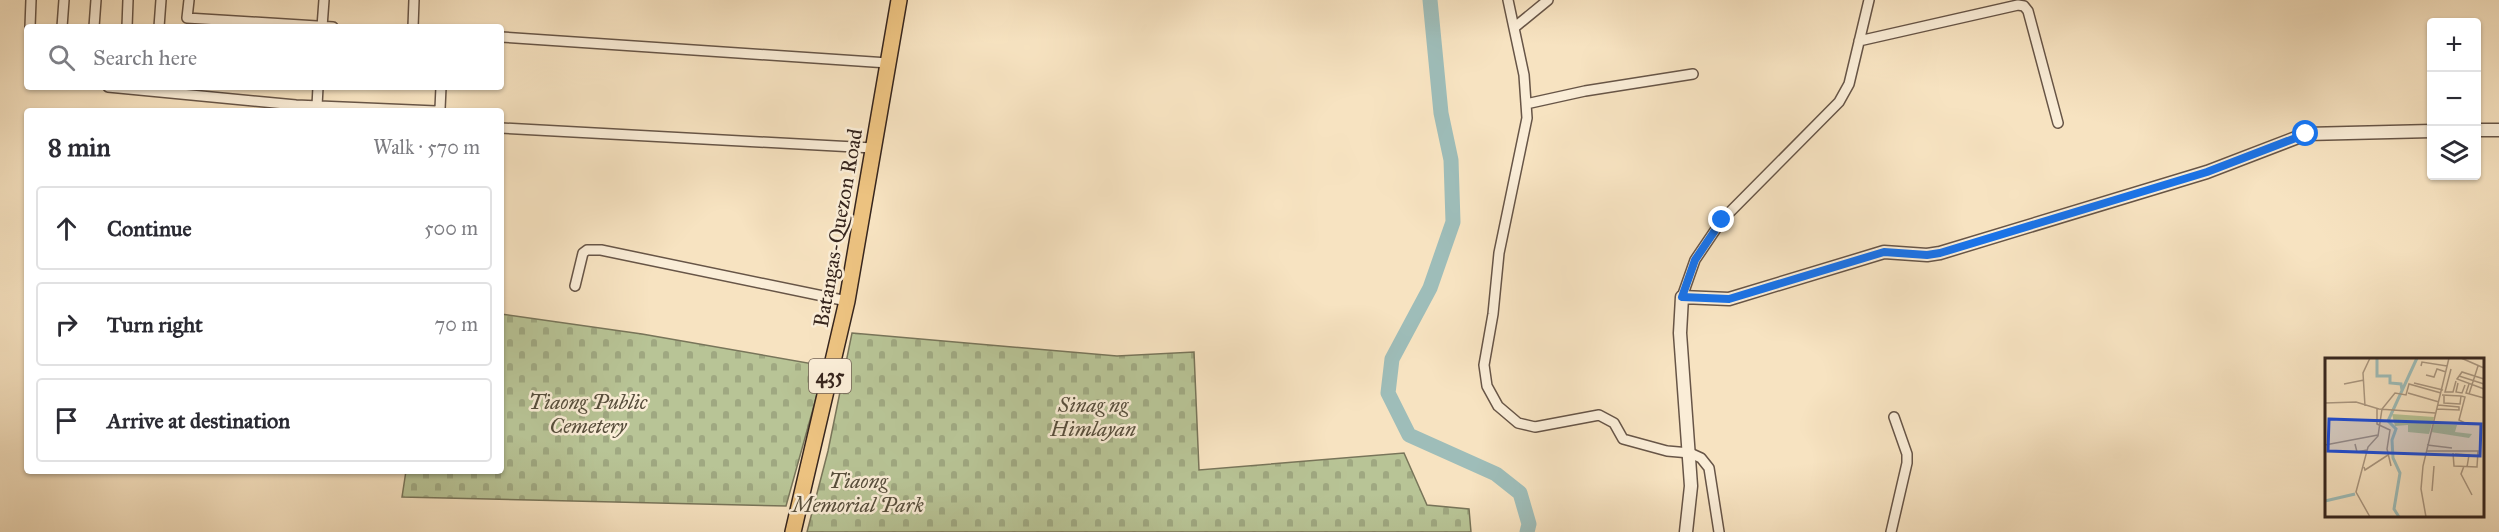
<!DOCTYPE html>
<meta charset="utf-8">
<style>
body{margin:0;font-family:"IM FELL Great Primer",serif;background:#f2f2f3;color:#2b2b33}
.controls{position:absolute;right:18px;top:18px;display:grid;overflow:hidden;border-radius:6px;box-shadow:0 2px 4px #0004}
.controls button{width:54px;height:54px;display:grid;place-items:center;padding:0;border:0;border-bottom:2px solid #e1e1e2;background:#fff;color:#2b2b33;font:30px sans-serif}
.stop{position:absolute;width:18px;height:18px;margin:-14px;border:4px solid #1a73e8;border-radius:50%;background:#fff}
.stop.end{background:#1a73e8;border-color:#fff;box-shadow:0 2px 6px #0008}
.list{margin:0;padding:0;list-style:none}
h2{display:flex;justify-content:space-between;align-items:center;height:78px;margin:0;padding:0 24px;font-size:26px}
h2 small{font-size:20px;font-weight:400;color:#7c7c81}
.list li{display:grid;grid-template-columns:39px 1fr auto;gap:18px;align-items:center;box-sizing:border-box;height:84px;margin:0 12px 12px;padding:0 12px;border:2px solid #e1e1e2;border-radius:6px}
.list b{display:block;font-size:22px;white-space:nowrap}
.list em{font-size:20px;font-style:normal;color:#7c7c81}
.icon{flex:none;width:33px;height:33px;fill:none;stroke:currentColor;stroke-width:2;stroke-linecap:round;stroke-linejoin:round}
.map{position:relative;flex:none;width:2499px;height:532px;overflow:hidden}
.search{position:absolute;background:#fff;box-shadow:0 2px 4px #0004;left:24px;top:24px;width:480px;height:66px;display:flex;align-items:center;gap:15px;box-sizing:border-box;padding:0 21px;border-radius:6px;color:#7c7c81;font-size:22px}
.panel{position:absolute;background:#fff;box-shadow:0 2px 4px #0004;left:24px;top:108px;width:480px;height:366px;border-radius:6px}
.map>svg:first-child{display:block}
.cemetery{fill:url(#cemetery-stones);stroke:#78755a;stroke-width:1.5}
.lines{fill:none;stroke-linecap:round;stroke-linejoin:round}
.river{stroke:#9ebdb9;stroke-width:15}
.minor-casing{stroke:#675547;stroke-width:12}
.tertiary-casing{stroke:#675547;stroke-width:15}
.primary-casing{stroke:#37261e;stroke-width:18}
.minor{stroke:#faedd7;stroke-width:9}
.tertiary{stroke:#faedd7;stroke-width:12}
.primary{stroke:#ecc280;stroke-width:15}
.route{stroke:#1a73e8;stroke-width:8}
.labels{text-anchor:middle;stroke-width:5;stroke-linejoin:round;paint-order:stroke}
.shield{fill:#faedd7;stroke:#726256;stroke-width:1.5}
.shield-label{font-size:20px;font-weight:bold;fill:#37261e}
.street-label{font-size:21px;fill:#37261e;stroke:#faedd7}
.park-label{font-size:21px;font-style:italic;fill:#574e3c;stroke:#faedd7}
.inset-river{fill:none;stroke:#9ebdb9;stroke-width:3}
.inset-road{fill:none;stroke:#aa9780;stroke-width:1.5}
.view{fill:#1d4ed8;fill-opacity:0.15;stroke:#1d4ed8;stroke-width:3}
.inset-edge{fill:none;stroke:#37261e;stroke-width:3}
</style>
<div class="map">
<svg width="2499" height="532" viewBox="0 0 2499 532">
<defs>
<pattern id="cemetery-stones" width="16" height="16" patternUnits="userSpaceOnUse" patternTransform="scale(1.5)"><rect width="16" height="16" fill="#b8c496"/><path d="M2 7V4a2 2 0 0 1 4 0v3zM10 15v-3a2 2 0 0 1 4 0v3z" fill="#9fa881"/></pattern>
</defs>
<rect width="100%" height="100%" fill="#f7e3c1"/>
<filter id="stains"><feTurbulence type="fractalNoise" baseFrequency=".00333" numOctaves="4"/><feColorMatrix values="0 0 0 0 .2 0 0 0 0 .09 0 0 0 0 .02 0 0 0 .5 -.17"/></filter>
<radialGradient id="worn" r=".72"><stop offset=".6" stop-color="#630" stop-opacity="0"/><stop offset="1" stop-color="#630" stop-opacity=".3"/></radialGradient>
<!-- cemetery -->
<path class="cemetery" d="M501,314l141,20 183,32 -39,140 -384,-9 4,-26h95z
M852,333l265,23 77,-4 5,118 205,-17 23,52 42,4 2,23h-664l21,-81z"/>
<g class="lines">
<!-- river -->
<path class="river" d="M1430,0l11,113 10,47 2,62 -23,66 -38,71 -4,34 21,42 87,39 24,19 9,31 -2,8"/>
<defs>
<path id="minor" d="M189,0l-2,18 146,9
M1508,0l16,75 3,43 -28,135 -6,61 -9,51 3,21 11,20 20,17 17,4 64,-12 15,8 9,16 44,12 23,2 11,5 8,10 10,64
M30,27l1,-27
M62,27l2,-27
M94,27l2,-27
M127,27l1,-27
M159,27l2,-27
M322,27l2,-27
M413,27l1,-27
M1515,27l33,-27
M501,37l387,26
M1859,41l159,-36 6,1 4,5 30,112
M108,87l188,18 140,6 4,-2 1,-22
M1526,104l59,-13 108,-17
M317,106l1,-19
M501,128l372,20
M575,286l8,-33 4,-3h14l246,51
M1682,297l13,-37 27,-40 117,-118 10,-18 20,-84
M1891,532l16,-69v-9l-13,-37"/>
<path id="tertiary" d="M2476,130h23
M1686,532l5,-46 -11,-153 2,-36 47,2 155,-47 43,3 13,-2 267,-81 99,-38 126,-3"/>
<path id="primary" d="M793,532l54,-231 52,-301"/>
</defs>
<!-- minor casing -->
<use href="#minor" class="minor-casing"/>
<!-- tertiary casing -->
<use href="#tertiary" class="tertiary-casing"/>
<!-- primary casing -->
<use href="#primary" class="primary-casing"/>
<!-- minor -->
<use href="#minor" class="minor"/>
<!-- tertiary -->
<use href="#tertiary" class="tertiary"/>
<!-- primary -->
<use href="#primary" class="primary"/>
</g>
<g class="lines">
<!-- route -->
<path class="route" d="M1722,220l-27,40 -13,37 47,2 155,-47 43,3 13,-2 267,-81 99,-38"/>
</g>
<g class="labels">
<!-- shield labels -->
<rect class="shield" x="809" y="359" width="42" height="34" rx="4.5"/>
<g class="shield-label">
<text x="830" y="383">435</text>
</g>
<!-- street labels -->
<g class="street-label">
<text transform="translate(838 228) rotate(-80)" y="7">Batangas-Quezon Road</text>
</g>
<!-- park labels -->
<g class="park-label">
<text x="588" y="409">Tiaong Public<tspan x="588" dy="24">Cemetery</tspan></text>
<text x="1093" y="412">Sinag ng<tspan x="1093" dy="24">Himlayan</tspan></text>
<text x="858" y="488">Tiaong<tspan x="858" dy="24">Memorial Park</tspan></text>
</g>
</g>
<!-- overview -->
<g transform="translate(2325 358)">
<rect width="159" height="159" fill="#f7e3c1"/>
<path d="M67,56l42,3 -5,17 -21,-2v-7l-13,1zM108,66l24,1 -2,7 17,2 -3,4 -38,-6z" fill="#b8c496"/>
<path class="inset-river" d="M52,0v18h13v7l11,1 1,6M0,143l30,-7M74,159l-5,-8 6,-36 -7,-15 -1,-18 4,-11 -8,-8 29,-63"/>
<path class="inset-road" d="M136,0l23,10M96,8l1,-4 25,4M126,11l-6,23h8l3,-11M101,17l8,2 3,-8 9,3M134,18l25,8M159,21l-22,-7 -5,7 27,10M89,25l29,7M133,25l-2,9 6,1 3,-8M19,26l20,-4M144,26l-3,9 18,5M83,35l31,9M144,36l9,-28M117,37l19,1M119,37v8l16,1 1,-8M136,38l4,1 -6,23 6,3M0,45l31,-1 23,7 56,4M40,48l-2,-33 7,-15M52,50v16l13,6 -3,19 4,17M112,51l22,1v-3l-21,-2M30,86l2,8 10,-2M0,87l53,-10M102,87l25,3M101,93h52l-1,16 -23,-1 -1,-13M130,96l14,1 -2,12M139,108l-3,8 11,21M39,109l1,3 23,-15M107,133l2,-25M45,159l-14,-25 12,-45 10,-11 4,-27 13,-16 11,2 3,-11 32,9M101,159l-5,-28 2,-23 26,-108"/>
<path class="view" d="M4,61l152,5 -1,32 -152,-5z"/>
<rect width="159" height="159" class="inset-edge"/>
</g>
<rect width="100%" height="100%" filter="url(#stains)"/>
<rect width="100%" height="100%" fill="url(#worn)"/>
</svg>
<div class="controls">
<button>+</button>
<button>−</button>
<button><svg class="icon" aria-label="layers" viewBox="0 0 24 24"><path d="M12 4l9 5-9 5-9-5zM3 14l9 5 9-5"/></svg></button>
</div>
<div class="stop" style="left:2306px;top:134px"></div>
<div class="stop end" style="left:1722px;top:220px"></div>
<div class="search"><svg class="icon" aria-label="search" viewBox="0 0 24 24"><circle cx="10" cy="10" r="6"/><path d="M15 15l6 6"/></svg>Search here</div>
<section class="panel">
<h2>8 min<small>Walk · 570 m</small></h2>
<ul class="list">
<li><svg class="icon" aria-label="ahead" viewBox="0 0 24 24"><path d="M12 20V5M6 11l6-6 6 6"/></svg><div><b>Continue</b></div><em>500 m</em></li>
<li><svg class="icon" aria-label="right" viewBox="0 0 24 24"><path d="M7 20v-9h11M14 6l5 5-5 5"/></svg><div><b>Turn right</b></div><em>70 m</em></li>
<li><svg class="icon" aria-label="arrive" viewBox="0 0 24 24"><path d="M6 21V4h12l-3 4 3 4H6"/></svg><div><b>Arrive at destination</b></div></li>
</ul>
</section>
</div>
